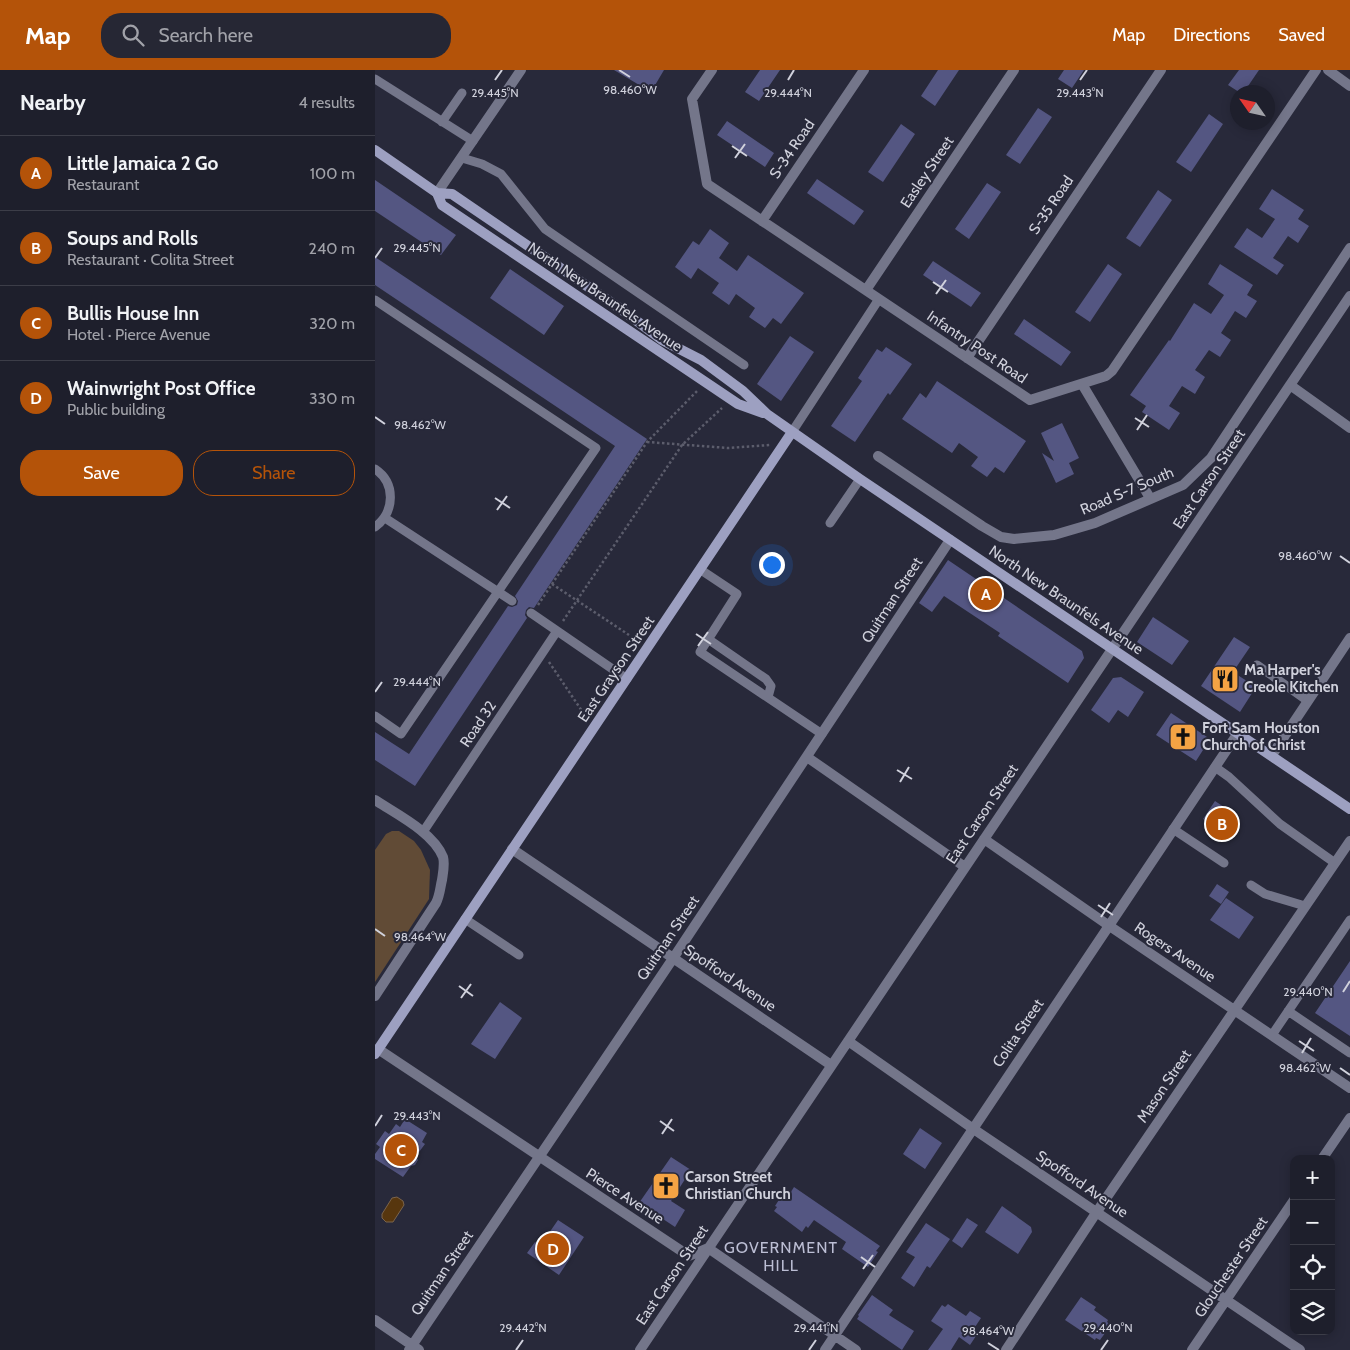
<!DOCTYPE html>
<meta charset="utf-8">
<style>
body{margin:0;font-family:Cabin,sans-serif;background:#262734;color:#f1f3f6}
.controls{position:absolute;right:15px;bottom:15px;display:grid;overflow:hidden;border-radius:10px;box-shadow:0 2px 12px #0003}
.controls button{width:45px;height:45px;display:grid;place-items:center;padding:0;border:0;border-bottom:1px solid #3c3d48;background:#1e1f2c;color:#f1f3f6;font:25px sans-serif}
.compass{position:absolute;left:855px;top:15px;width:45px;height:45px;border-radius:50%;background:#1e1f2c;box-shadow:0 2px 12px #0003;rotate:304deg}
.you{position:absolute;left:396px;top:494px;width:18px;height:18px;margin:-12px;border:4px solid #fff;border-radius:50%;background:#1a73e8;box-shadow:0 0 0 8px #1a73e833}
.badge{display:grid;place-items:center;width:32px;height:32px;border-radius:50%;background:#b45309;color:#fff;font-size:16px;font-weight:700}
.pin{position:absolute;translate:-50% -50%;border:2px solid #fff;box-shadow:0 1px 5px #0006}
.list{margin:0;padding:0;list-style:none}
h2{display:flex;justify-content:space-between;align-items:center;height:65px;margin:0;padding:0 20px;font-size:21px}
h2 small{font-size:16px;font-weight:400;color:#a1a2a9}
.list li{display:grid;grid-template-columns:32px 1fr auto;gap:15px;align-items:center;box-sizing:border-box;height:75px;padding:0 20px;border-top:1px solid #3c3d48}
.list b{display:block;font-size:19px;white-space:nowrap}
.list p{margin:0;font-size:16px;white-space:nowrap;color:#a1a2a9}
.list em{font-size:16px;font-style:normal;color:#a1a2a9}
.actions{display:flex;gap:10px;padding:15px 20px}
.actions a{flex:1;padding:11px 0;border:1px solid #b45309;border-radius:20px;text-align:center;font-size:18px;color:#b45309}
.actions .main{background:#b45309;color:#fff}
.icon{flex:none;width:28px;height:28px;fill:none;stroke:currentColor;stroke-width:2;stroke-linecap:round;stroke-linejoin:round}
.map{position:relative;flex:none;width:975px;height:1280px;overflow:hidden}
header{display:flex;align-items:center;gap:30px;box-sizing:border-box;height:70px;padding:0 25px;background:#b45309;color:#fff}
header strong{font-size:24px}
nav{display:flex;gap:28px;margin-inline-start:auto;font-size:18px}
.search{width:350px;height:45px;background:#262734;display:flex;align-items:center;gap:12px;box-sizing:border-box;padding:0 18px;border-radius:20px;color:#a1a2a9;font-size:19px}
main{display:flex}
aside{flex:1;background:#1e1f2c}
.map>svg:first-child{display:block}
.green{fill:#614b36}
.water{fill:#57360e;stroke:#7b644c}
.building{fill:#545682}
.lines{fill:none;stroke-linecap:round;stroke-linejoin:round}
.path{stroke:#5c5d6c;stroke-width:2.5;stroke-dasharray:2.5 2.5;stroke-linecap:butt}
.lane{stroke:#74768a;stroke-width:9}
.street{stroke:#74768a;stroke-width:10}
.secondary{stroke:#9da0c1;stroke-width:10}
.ticks{fill:none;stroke:#d0d1dc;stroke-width:2}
.labels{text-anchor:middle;stroke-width:4;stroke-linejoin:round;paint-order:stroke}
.street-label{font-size:15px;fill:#d0d1dc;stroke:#28293a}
.poi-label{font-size:15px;font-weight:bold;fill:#d0d1dc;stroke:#28293a;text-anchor:start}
.neighbourhood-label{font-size:16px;letter-spacing:1px;fill:#bcbed4;stroke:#28293a}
.ticks-label{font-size:12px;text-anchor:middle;fill:#d0d1dc;stroke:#28293a;stroke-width:4;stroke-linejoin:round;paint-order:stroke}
</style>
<header>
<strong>Map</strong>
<div class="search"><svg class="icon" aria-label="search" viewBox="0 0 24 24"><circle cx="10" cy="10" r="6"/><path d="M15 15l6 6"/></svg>Search here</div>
<nav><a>Map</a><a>Directions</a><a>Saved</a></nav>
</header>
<main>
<aside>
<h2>Nearby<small>4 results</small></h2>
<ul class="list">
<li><span class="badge">A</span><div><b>Little Jamaica 2 Go</b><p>Restaurant</p></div><em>100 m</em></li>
<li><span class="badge">B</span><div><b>Soups and Rolls</b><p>Restaurant · Colita Street</p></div><em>240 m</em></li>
<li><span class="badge">C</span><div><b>Bullis House Inn</b><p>Hotel · Pierce Avenue</p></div><em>320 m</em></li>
<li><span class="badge">D</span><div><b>Wainwright Post Office</b><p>Public building</p></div><em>330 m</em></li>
</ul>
<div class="actions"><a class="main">Save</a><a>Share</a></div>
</aside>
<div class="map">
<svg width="975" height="1280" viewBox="0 0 975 1280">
<rect width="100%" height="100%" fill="#28293a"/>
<!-- green -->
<path class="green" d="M17,761h7l15,10 7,9 9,20 -1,29 -54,83v-132l11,-16z"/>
<!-- water -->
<path class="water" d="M22,1127l6,4 1,4 -11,17h-7l-4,-4v-4l10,-16z"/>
<!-- building -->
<path class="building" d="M239,0h50l-13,22z
M385,0h20l-21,31 -14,-9z
M563,0h21l-24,36 -14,-10z
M689,0h20l-12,18 -14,-9z
M864,0h20l-15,22h-5l-11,-7z
M663,38l14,9 -32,47 -14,-9z
M834,44l14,10 -32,48 -15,-10z
M352,51l47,32 -9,14 -48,-32z
M526,54l14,10 -32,48 -15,-10z
M442,109l47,32 -10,14 -47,-32z
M0,110l81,55 -15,20 -66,-44z
M612,113l14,9 -32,47 -14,-10z
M897,119l32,21 -6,9 11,7 -11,17 -10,-7 -15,22 11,7 -7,10 -43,-28 13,-19 15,10 13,-19 -16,-10z
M783,120l14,10 -32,47 -14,-9z
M335,159l19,14 -10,15 18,13 11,-16 56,38 -23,31 -8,-6 -8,10 -16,-11 6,-9 -19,-14 -7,11 -17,-12 7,-10 -21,-15 -7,11 -16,-12 18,-26 6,4z
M0,187l272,182 -113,169 -5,-1 -3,3 -1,5 2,3 -112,168 -40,-26v-28l34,22 99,-148 4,1 5,-2 1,-4 -3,-5 100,-150 -240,-161z
M558,191l48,32 -10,14 -48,-32z
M733,194l14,10 -32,48 -15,-10z
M845,194l33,21 -6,10 10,6 -11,17 -11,-7 -14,22 10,7 -11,17 -11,-7 -14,20 10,7 -10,17 -13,-8 -13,20 11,7 -11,17 -27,-18 4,-6 -16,-11 39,-55 1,1 24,-38 17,11 13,-19 -16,-11z
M135,199l54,37 -20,29 -54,-37z
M649,249l47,33 -10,14 -47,-32z
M415,266l24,16 -33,49 -24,-17z
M511,277l26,17 -22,31 -2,-2 -33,49 -24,-16 31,-45 -4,-3 19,-29 5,3z
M562,311l89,60 -22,32 -9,-6 -8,10 -16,-11 7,-9 -19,-14 -7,10 -50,-34 18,-26 6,5z
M687,353l17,35 -10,5 5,11 -18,9 -14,-30 12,8 -13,-28z
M573,490l134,91 2,7 -16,25 -70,-47 2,-3 -56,-37 -12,16 -13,-9z
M778,547l36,24 -17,24 -35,-23z
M859,567l16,10 -17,25 23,15 -16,25 -39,-26z
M746,607l23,15 -16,25 -10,-7 -9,13 -18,-13 22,-32z
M796,643l39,26 -14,22 -40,-26z
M840,731l15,10 -3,4 9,5 -9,14 -24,-15z
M842,814l12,8 -8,12 -12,-8z
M851,828l28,19 -15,22 -29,-19z
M975,891v75l-35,-23z
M125,932l22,16 -27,41 -24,-15z
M30,1049l22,14 -5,9 3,2 -9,12 2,4 -3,5 -4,1 -8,11 -28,-18v-5l5,-7 -4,-3 9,-13 4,3 7,-10 4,3z
M545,1058l22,15 -17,26 -22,-15z
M296,1087l20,13 -20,31 14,9 -10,17 -36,-24z
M419,1117l86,59 -4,5 2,1 -10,15 -26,-18 4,-7 -32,-22 -6,8 -2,-2 -4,6 -28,-21 3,-4 -2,-1 9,-14 5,3z
M627,1136l29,21 1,5 -14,22 -33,-22z
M592,1148l11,7 -16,23 -10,-7z
M183,1150l26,17 -25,38 -32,-22 8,-11 5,4z
M551,1153l24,16 -20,29 -3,-2 -13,21 -13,-9 14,-21 -9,-5z
M497,1225l21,15 -4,5 25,16 -12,19 -45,-31 2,-3 -1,-1z
M706,1227l15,10 -2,3 14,10 -1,2 4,3 -11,15 -4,-2 -1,2 -30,-20z
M573,1234l18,12 4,-5 11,7 -8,12 5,3 -8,12 -11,-8 -8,13h-23l15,-21 -12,-8 11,-16 3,2z"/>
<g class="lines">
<!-- path -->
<path class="path" d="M272,372l81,6 42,-3
M177,514l77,51
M163,535l109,-163 50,-51
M188,551l119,-176 40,-37
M174,592l35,52"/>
<!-- lane -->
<path class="lane" d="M0,9l98,62
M67,52l20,-29
M87,88l20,6 19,10 44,55 199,136
M0,230l221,148 -195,286 -26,-18
M417,362l87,-133
M0,399c21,14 20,43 0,58
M10,448l127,83
M455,453l30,-44
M326,500l36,24 -37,58 122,82
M156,543l96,66
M333,569l58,40 5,7 -3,11
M882,595l51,36
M840,697l14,10 51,47 55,39
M798,759l51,34
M48,762l134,-201
M876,815l14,9 40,12
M90,849l54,36
M913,941l62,42
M897,965l78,-115"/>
<!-- street -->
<path class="street" d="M337,0l-20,29 15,85 323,216 76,-24 6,-5 204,-301
M953,0l22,16
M62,123l84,-123
M387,151l102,-151
M491,220l148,-220
M592,288l194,-288
M707,314l68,114
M915,315l60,43
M503,386l104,70 19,11 13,2 40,-4 41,-12 88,-38 28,-27 139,-210
M897,685l78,-117
M432,687l158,110
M0,730c21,14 58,32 68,57 2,7 0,16 -1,23 -2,8 -2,15 -6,23l-61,93
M609,769l124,86 242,163
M137,779l319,216
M473,971l124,87 328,222
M3,979l311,207 19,-8 148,102
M947,1089l28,-41
M0,1250l44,30
M34,1280l265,-393 276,-417
M265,1280l710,-1054
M450,1280l413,-617
M631,1280l90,-137 254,-372
M817,1280l102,-150"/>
<!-- secondary -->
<path class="secondary" d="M0,80l62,43 15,1 173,118 37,28 39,20 42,31 24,23 93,65 490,330
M62,123l5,12 296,199 25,9
M0,984l417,-622"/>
</g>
<!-- ticks -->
<path class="ticks" d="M244,0l11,7M120,10l7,-10M413,10l6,-10M705,10l7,-10M357,76l15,10M360,88l10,-14M0,188l7,-10M558,212l15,10M561,224l10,-14M0,347l10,7M760,348l14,9M762,360l10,-15M120,428l15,10M122,440l10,-14M965,486l10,7M321,564l15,10M323,576l10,-14M0,622l7,-10M522,700l15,9M525,712l9,-15M723,835l15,10M726,847l9,-14M0,859l10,7M84,916l14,10M968,922l7,-11M86,928l10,-14M924,971l15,10M927,983l9,-15M965,998l10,7M285,1051l14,10M0,1056l7,-11M287,1064l10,-15M486,1187l14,10M488,1199l10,-14M613,1273l11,7M141,1280l7,-10M434,1280l7,-10M726,1280l7,-10"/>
<!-- icons -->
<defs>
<symbol id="restaurant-square" viewBox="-11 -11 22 22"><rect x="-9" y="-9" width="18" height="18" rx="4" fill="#f4a344" stroke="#28293a"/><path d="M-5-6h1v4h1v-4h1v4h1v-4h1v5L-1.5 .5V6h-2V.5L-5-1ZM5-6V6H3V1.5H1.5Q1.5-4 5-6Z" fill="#111"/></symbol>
<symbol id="church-square" viewBox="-11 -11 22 22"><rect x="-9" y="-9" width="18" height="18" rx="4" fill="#f4a344" stroke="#28293a"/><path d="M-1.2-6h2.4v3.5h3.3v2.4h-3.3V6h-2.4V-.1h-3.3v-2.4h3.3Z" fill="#111"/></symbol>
</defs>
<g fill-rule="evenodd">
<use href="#restaurant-square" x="834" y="593" width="32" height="32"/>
<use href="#church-square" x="792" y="651" width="32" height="32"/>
<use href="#church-square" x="275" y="1100" width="32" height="32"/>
</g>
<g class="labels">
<!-- street labels -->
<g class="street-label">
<text transform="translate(417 79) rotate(-56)" y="5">S-34 Road</text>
<text transform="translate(552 102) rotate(-56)" y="5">Easley Street</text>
<text transform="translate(676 135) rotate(-56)" y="5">S-35 Road</text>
<text transform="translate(230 227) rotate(34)" y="5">North New Braunfels Avenue</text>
<text transform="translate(602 277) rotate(34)" y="5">Infantry Post Road</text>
<text transform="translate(834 409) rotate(-56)" y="5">East Carson Street</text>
<text transform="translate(752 421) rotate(-23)" y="5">Road S-7 South</text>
<text transform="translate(517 530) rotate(-57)" y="5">Quitman Street</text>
<text transform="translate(691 530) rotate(34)" y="5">North New Braunfels Avenue</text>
<text transform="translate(241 599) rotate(-56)" y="5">East Grayson Street</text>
<text transform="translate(103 654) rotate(-56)" y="5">Road 32</text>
<text transform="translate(607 744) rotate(-56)" y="5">East Carson Street</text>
<text transform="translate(293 868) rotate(-56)" y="5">Quitman Street</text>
<text transform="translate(800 882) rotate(34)" y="5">Rogers Avenue</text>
<text transform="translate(355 908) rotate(34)" y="5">Spofford Avenue</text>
<text transform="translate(643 963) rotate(-56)" y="5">Colita Street</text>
<text transform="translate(789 1016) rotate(-56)" y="5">Mason Street</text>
<text transform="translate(707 1114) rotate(34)" y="5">Spofford Avenue</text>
<text transform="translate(250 1126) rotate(33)" y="5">Pierce Avenue</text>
<text transform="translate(856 1197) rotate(-56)" y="5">Glouchester Street</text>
<text transform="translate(67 1203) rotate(-56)" y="5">Quitman Street</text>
<text transform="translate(297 1205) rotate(-56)" y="5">East Carson Street</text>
</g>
<!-- poi labels -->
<g class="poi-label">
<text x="869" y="605">Ma Harper's<tspan x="869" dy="17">Creole Kitchen</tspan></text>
<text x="827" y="663">Fort Sam Houston<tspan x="827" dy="17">Church of Christ</tspan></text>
<text x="310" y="1112">Carson Street<tspan x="310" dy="17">Christian Church</tspan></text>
</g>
<!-- neighbourhood labels -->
<g class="neighbourhood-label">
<text x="406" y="1183">GOVERNMENT<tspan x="406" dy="18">HILL</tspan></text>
</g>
</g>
<g class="ticks-label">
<text x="255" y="24">98.460°W</text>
<text x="120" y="27">29.445°N</text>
<text x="413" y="27">29.444°N</text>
<text x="705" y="27">29.443°N</text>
<text x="42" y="182">29.445°N</text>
<text x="45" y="359">98.462°W</text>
<text x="930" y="490">98.460°W</text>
<text x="42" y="616">29.444°N</text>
<text x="45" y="871">98.464°W</text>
<text x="933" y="926">29.440°N</text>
<text x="930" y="1002">98.462°W</text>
<text x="42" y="1050">29.443°N</text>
<text x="148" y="1262">29.442°N</text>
<text x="441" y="1262">29.441°N</text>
<text x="733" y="1262">29.440°N</text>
<text x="613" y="1265">98.464°W</text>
</g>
</svg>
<div class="controls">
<button>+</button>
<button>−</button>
<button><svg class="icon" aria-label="locate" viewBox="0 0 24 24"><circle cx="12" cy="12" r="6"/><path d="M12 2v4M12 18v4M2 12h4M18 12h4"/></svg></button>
<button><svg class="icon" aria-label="layers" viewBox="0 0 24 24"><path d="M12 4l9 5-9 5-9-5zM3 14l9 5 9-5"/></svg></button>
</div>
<svg class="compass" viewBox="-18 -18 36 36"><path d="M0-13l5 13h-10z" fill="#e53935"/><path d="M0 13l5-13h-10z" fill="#a1a2a9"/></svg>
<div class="you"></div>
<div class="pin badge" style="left:611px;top:524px">A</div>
<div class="pin badge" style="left:847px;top:754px">B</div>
<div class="pin badge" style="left:26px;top:1080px">C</div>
<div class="pin badge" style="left:178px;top:1179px">D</div>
</div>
</main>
